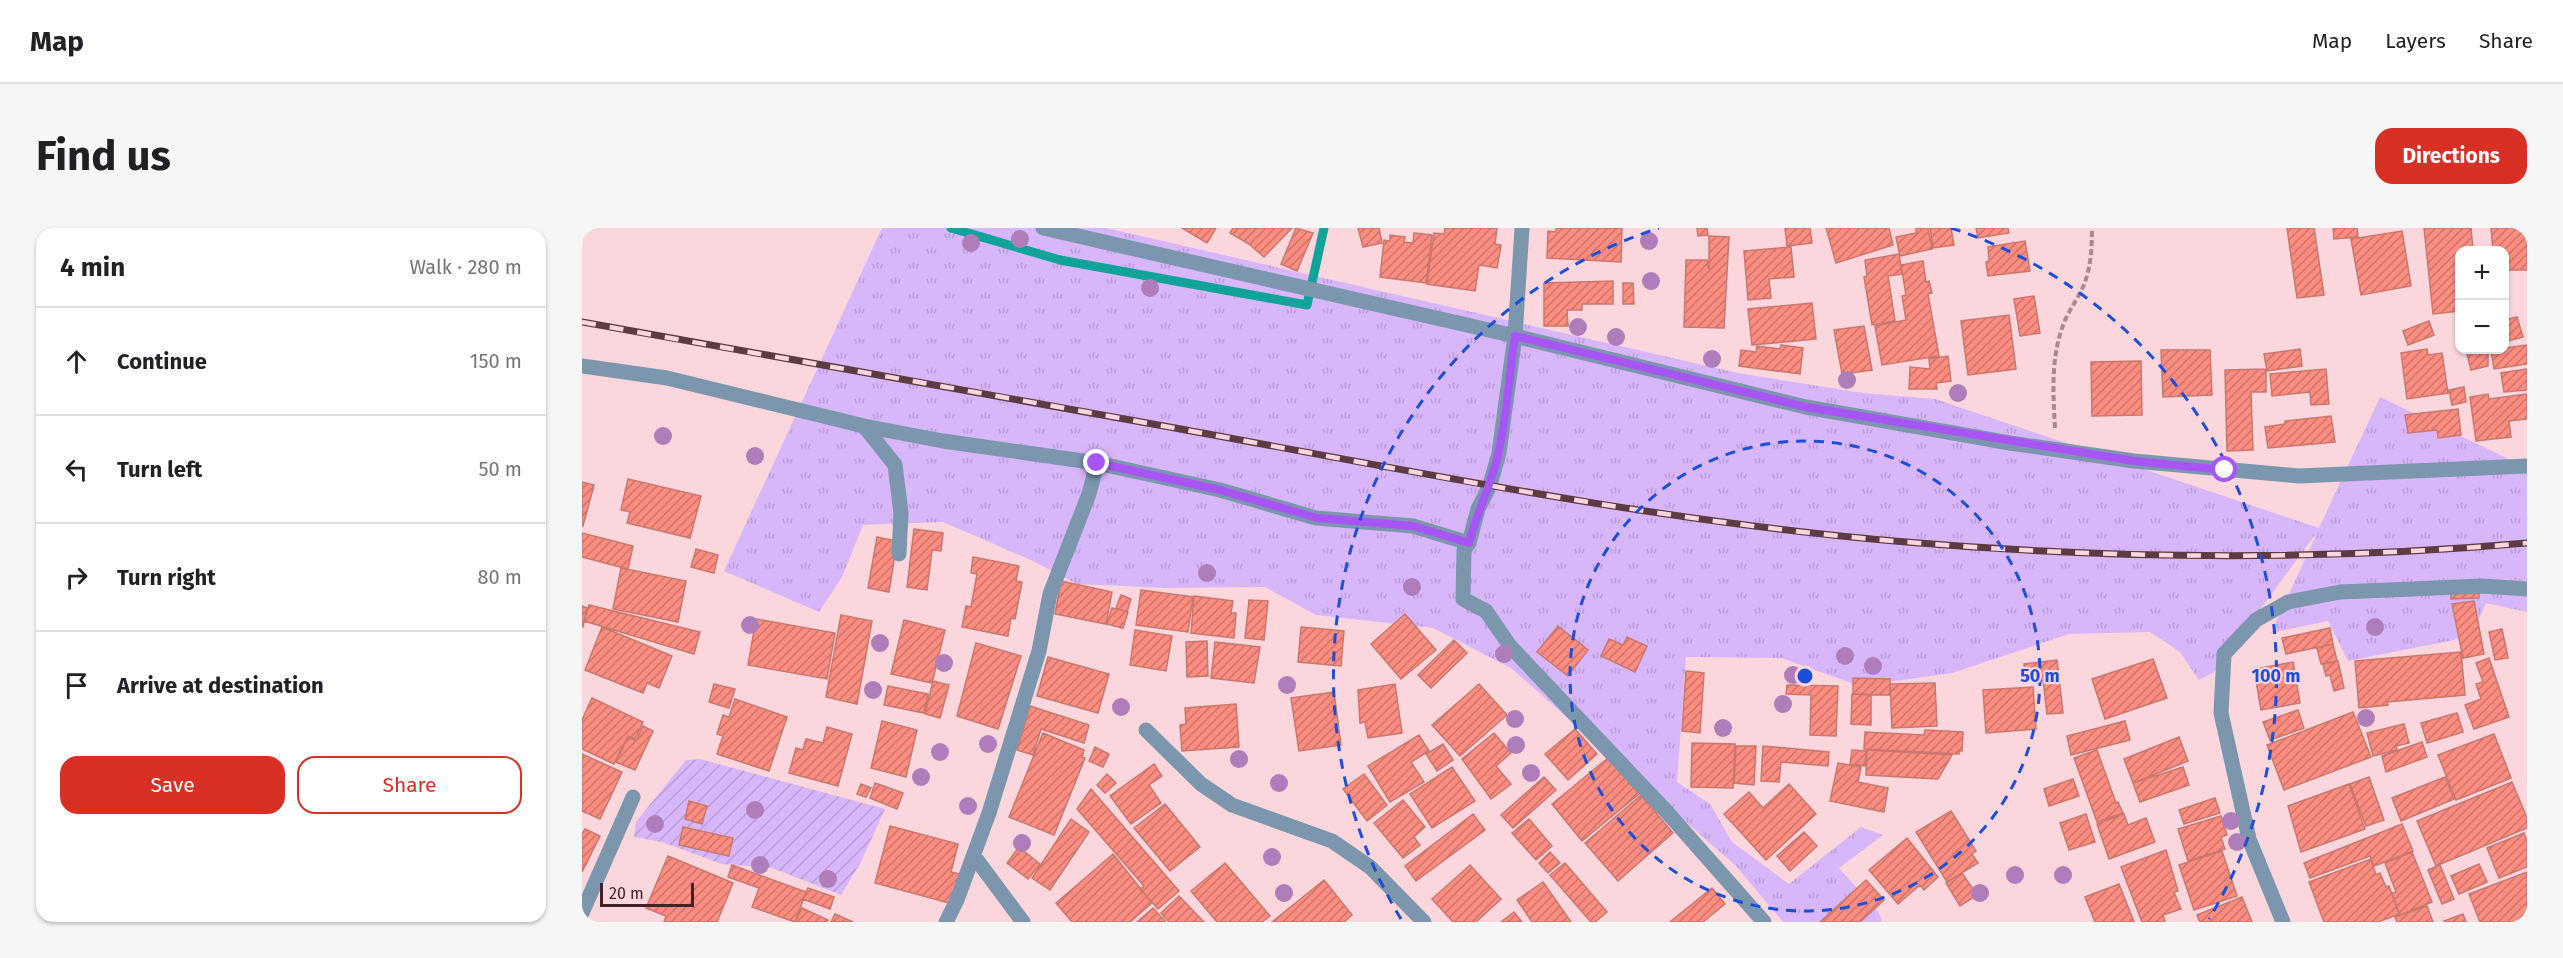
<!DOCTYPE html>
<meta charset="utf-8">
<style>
body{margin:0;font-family:"Fira Sans",sans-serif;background:#f6f6f6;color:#202124}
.controls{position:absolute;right:18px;top:18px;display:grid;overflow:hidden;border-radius:12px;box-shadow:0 2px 4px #0004}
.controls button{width:54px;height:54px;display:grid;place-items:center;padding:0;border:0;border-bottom:2px solid #e0e0e0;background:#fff;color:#202124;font:30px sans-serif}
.scale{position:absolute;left:18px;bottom:15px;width:94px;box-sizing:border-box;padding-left:6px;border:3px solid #432129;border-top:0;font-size:16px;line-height:21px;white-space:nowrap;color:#432129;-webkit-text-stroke:4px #fbd7dd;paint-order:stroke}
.stop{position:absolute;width:18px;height:18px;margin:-14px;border:4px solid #a855f7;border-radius:50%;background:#fff}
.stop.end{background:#a855f7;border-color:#fff;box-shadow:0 2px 6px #0008}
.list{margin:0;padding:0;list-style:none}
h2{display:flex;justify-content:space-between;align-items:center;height:78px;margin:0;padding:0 24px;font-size:26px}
h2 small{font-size:20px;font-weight:400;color:#757577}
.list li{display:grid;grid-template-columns:39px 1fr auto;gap:18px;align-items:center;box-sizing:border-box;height:108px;padding:0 24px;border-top:2px solid #e0e0e0}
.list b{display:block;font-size:22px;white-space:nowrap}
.list em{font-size:20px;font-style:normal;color:#757577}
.actions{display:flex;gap:12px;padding:18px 24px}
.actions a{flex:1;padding:14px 0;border:2px solid #d93025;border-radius:18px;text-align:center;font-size:21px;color:#d93025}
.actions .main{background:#d93025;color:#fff}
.icon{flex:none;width:33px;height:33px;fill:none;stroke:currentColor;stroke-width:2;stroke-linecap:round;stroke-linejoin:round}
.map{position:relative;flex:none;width:1945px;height:694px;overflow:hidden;border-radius:18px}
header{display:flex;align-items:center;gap:36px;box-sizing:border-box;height:84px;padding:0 30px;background:#fff;border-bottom:2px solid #e0e0e0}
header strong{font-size:28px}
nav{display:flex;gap:33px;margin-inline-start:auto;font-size:21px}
.intro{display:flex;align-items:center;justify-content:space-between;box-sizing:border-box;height:144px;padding:0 36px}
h1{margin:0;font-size:42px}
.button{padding:15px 27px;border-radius:18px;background:#d93025;color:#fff;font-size:21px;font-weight:700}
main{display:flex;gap:36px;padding:0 36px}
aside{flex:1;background:#fff;border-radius:18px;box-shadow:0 2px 4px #0004}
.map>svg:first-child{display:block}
.grass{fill:url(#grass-tufts)}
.garden{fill:url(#garden-furrows)}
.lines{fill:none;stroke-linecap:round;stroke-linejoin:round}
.stream{stroke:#10a399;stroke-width:9}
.building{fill:url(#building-hatch);stroke:#c9786f;stroke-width:1.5}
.path{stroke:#ab888e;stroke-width:4;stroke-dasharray:6 3;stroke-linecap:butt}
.street{stroke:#7c96ae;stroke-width:15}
.rail-casing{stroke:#5e3b43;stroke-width:7}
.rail{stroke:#fbd7dd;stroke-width:4.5;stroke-dasharray:14;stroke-linecap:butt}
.tree{fill:#af7dba}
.route{stroke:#a855f7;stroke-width:8}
.ring{fill:none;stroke:#1d4ed8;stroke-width:3;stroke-dasharray:10 8}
.centre{fill:#1d4ed8;stroke:#fbd7dd;stroke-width:3}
.ring-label{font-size:18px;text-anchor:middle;font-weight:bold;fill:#1d4ed8;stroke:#fbd7dd;stroke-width:4.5;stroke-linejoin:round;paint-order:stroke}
</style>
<header>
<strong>Map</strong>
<nav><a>Map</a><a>Layers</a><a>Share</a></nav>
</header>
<div class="intro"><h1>Find us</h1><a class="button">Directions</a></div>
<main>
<aside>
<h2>4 min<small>Walk · 280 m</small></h2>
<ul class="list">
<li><svg class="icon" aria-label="ahead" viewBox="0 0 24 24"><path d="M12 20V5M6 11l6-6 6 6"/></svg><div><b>Continue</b></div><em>150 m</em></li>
<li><svg class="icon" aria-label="left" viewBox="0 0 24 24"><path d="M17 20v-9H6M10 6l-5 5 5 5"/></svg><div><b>Turn left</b></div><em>50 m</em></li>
<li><svg class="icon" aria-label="right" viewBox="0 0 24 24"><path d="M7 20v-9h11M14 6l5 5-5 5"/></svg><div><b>Turn right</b></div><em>80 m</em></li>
<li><svg class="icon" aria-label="arrive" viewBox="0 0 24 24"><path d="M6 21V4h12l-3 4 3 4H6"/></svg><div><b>Arrive at destination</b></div></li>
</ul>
<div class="actions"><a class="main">Save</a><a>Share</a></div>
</aside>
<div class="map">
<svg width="1945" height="694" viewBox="0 0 1945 694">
<defs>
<pattern id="grass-tufts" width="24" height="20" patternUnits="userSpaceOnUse" patternTransform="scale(1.5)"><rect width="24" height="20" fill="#d8b6fa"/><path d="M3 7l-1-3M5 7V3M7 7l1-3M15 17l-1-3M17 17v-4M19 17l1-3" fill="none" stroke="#bb9cd6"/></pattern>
<pattern id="garden-furrows" width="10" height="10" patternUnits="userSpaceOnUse" patternTransform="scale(1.5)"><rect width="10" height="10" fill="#d8b6fa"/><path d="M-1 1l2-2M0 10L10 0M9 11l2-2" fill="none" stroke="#bb9cd6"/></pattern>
<pattern id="building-hatch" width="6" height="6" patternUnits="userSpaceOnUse" patternTransform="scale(1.5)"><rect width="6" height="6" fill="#fd8d81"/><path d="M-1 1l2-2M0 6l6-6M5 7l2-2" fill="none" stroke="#ce736a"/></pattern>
</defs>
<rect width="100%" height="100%" fill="#fbd7dd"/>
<!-- grass -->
<path class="grass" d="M300,0h224l632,145 125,20 72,6 384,129 61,-131 147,71v144l-41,-9 -11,24 -21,13 -106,21 -20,-40 -57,12 47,-102 -104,141 -15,8 -19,-28 -30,-20 -81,2 -117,39 -92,13 -79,-28 -95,-1 -9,125 33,22 22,38 57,42 72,-57 22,8 -44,33 40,45 3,9h-99l-47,-56 -225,-198 -78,-40 -117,-13 -51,-28 -100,1 -88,-4 -46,-24 -88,-38 -80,3 -21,52 -23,35 -95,-41z"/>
<!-- garden -->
<path class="garden" d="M118,531l185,50 -24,53 -20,33 -69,-27 -50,-4 -60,-22 -28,-5 2,-15 50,-62z"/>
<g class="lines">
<!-- stream -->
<path class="stream" d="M369,0l109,32 247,45 17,-77"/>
</g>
<!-- building -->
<path class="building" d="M600,0h34l-9,15z
M651,0h59l-28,29 -15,-13 -19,-11z
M714,0l17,5 -16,38 -16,-7z
M776,0h21l3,15 -19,4z
M863,0h52l-2,16 6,1 -4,23 -18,-3 -4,26 -48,-7 7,-51 10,1z
M974,0h66l-1,34 -74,-4 1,-27 8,1z
M1115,0h10l1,7 -10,1z
M1203,0h25l2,15 -25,3z
M1244,0h63l4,17 -57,18z
M1334,0h12l4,21 -32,7 -4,-19 20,-4z
M1348,0h21l3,17 -21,3z
M1394,0h32l1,5 -31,5z
M1705,0h27l10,67 -27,3z
M1751,0h24l1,9 -24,2z
M1842,0h47l2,22h-13v61l-27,3z
M1909,0h36v42h-23v-20h-11z
M1820,3l9,55 -50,9 -10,-56z
M832,5l18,2 -6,48 -46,-6 4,-37 6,1v-6l15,2 -1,5 9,1z
M1127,8l20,1 -5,91 -40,-1 2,-67h21l2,9z
M1443,13l5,30 -42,5 -2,-14 3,-1 -1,-14z
M1209,19l3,30 -25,2 2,19 -23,2 -4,-49z
M1317,26l3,20 -14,2 7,45 -23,4 -8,-48 3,-1 -2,-16z
M1341,33l3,21 3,-1 3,12 -4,1 11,62 -57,9 -7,-39 31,-6 -4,-24 4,-1 -5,-30z
M1031,53v23h-31v6h-15l1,16h-24v-43z
M1041,55h10l1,21h-11z
M1452,68l6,37 -20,3 -6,-37z
M1230,75l4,36 -64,6 -4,-36z
M1427,87l7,54 -48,6 -7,-54z
M1935,89l6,20 -19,5v-22z
M1847,93l5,14 -26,10 -5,-14z
M1282,98l8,44 -30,4 -8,-44z
M1199,117l22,3 -3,26 -61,-8 2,-16 15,2 1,-6 23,3z
M1945,117v19l-33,5 -3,-19z
M1718,121l2,17 -35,5 -3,-17z
M1845,121l1,6 14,-2 6,40 -41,6 -6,-46z
M1579,122h49l2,45 -49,2z
M1884,122h22v16l-17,4z
M1366,128l3,25 -15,2 1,6h-28l1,-22 20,2 -1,-10z
M1559,133l1,54 -50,1 -1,-54z
M1684,141v23h-15l2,58 -26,1 -2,-81z
M1744,141l3,35 -18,1 -1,-13 -38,4 -2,-22z
M1945,141v21l-23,2 -3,-19z
M1882,159l2,15 -14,3 -3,-15z
M1906,166l1,5 38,-5v25l-18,2 2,16 -35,4 -6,-44z
M1876,181l3,26 -23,3 -1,-8 -29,3 -3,-18z
M1749,188l4,26 -67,6 -3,-21 20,-3v-3z
M46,251l73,17 -11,42 -63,-15 3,-11 -9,-2z
M0,254l12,3 -11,41h-1z
M332,301l29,4 -2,18 -9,-1 -5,40 -20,-3z
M0,305l51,13 -5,23 -46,-12z
M295,309l20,4 -8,51 -21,-4z
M114,321l22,6 -4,18 -23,-6z
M391,329l46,9 -3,15 6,1 -7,37 -4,-1 -3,18 -46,-9 4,-21 5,1 6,-33 -6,-1z
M39,340l65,13 -8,41 -65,-13z
M479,353l51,11 -6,32 -51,-10z
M1869,361h28v9l-28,1z
M559,362l52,7 -5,35 -52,-7z
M539,367l10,4 -4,13 -11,-4z
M612,368l39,5 -2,12h5l-2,25 -43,-5z
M667,372l19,1 -4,39 -19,-2z
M1892,373l10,53 -21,4 -11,-54z
M7,377l111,27 -6,22 -110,-33z
M0,378l5,2 -4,19h-1z
M530,380l16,4 -5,16 -16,-4z
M823,386l31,36 -35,29 -30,-35z
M259,387l31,6 -15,83 -31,-7z
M174,391l79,14 -8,46 -79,-14z
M322,392l41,10 -13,53 -41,-9z
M976,398l30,24 -20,26 -31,-24z
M20,399l70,29 -13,32 -12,-5 -4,10 -58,-23z
M719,399l43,4 -3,35 -43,-4z
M1748,400l3,16 -47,10 -4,-16z
M1920,401l6,29 -13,2 -6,-28z
M553,402l37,6 -6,35 -36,-6z
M1045,409l20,9 -12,26 -34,-16 8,-17 14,6z
M872,412l13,13 -36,35 -13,-13z
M625,413l1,35 -21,1 -1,-35z
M633,414l45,5 -6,36 -43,-5z
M394,415l45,13 -23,73 -41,-13z
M1751,416l4,17 -16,3 -4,-16z
M1879,424l4,43 -78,7 1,3 -29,3 -4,-47z
M466,429l61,17 -11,39 -61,-17z
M1907,430l20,59 -35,12 -9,-24 16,-6 -5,-15 7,-2 -7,-19z
M1571,431l14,39 -62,21 -13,-40z
M1475,432l6,53 -16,1 -4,-34 -17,2 -2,-18z
M1756,433l6,27 -10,3 -4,-16 -4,1 -3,-12z
M1711,434l7,41 -39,7 -7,-41z
M1104,443l18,2 -4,60 -18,-2z
M1271,450l37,1v16l-37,-1z
M351,453l16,4 -9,33 -15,-4z
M1353,455l2,43 -45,2 -2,-44z
M132,456l21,5 -6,19 -20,-6z
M813,456l7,49 -34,5 -3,-16 -5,1 -2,-33z
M897,456l28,31 -47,41 -28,-31z
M1205,457l51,1 -2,50 -26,-1 1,-40 -25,-1z
M306,458l40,8 -4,19 -40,-8z
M1451,459l3,42 -50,4 -3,-43z
M752,464l7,53 -42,6 -8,-53z
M1270,466l19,1v30l-20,-1z
M10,470l51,24 -8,17 -7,-3 -14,28 -32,-15v-29z
M153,471l52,18 -18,54 -52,-17 6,-18 -6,-2 6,-19 6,2z
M654,476l3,43 -57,4 -2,-26 6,-1 -1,-16z
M448,478l59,19 -5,18 -43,-14 -8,26 -16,-5z
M1716,482l6,18 -34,12 -7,-18z
M1771,484l18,45 -87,33 -17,-45z
M1875,485l6,19 -36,11 -6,-20z
M300,493l35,9 -11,47 -35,-9z
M1543,493l5,19 -59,15 -4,-19z
M1822,496l5,19 -13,3 1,4 -24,6 -6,-23z
M61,498l10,5 -18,39 -19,-8 12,-25 8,4z
M245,499l25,7 -14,52 -49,-13 7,-25 7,2 3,-11 17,4z
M993,501l22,25 -29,26 -23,-26z
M1343,502l38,2 -1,19h-3v3l-95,-5 1,-17 59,3z
M461,505l41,17 -2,7 3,1 -31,77 -45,-18z
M912,505l17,20 -15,13 15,18 -20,15 -29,-40z
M1912,506l17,44 -55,22 -18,-45z
M837,507l10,16 -18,11 13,20 -34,20 -22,-36z
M1597,509l9,24 -55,22 -9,-24z
M1840,514l5,15 -41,15 -4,-16z
M1110,515l43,1 -2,44 -42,-1z
M861,516l10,16 -16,11 -11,-17z
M1154,518h20l-2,39 -20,-2z
M1181,518l66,6 -1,14 -47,-4 -2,20 -18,-1z
M513,519l14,7 -6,13 -14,-6z
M1270,522l14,1 -1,15 -15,-2z
M1285,522l85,5 -14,24 -72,-4z
M1515,522l19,53 2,-1 5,11 -26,9 -23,-64z
M0,526l40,18 -22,47 -18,-8z
M1026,530l31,36 -57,47 -30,-37z
M1256,535l23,4 -3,15 30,6 -4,24 -54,-11z
M572,536l8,12 -13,9 12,18 -30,21 -21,-28z
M870,539l23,34 -43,27 -22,-34z
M1601,539l6,18 -49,17 -7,-19z
M525,546l9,9 -11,10 -8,-8z
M782,546l23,31 -20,16 -24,-32z
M962,549l12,13 -43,38 -12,-13z
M1787,549l15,43 -18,6 -16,-42z
M1863,549l9,22 -53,22 -9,-23z
M1491,551l6,17 -30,10 -5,-17z
M1930,554l15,36v10l-91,38 -19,-45z
M293,555l28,10 -6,16 -27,-11z
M279,556l10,4 -5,9 -9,-3z
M1207,556l27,30 -50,46 -42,-46 25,-22 14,16z
M1767,556l16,45 -64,23 -13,-46z
M509,561l88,102 -21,18 -18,-20 4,-3 -67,-77z
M1059,567l32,38 -55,48 -33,-38z
M1633,570l5,15 -36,11 -5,-14z
M821,572l22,27 -11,10 6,8 -17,13 -29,-35z
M107,573l18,5 -5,18 -17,-5z
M583,576l35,43 -30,24 -36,-43z
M1369,583l25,40 -4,3 6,9 -31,19 -31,-50z
M891,586l12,16 -69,51 -11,-15z
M1504,586l9,28 -26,8 -9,-27z
M1542,586l4,11 18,-7 9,24 -46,17 -12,-35z
M1639,588l6,19 -6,2 4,12 -37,12 -10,-32z
M489,591l18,13 -39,58 -18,-12z
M947,591l23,27 -16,14 -24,-27z
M1820,596l11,27 -39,15 -4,-10 -60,22 -6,-15z
M308,598l68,18 -7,28 9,2 -7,30 -78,-21z
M101,599l50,11 -4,18 -50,-11z
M3,601l15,7 -18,36v-38z
M1222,604l13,14 -27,25 -13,-15z
M1942,605l3,8v26l-28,11 -12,-30z
M1325,610l31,39 -14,13 -4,-5 -22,19 -29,-34z
M437,619l21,17 -12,15 -21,-16z
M1584,622l12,41 -4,1 7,17 -18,6 2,6 -3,1h-20l-21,-55z
M1640,623l15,45 -43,14 -15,-45z
M968,624l10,11 -12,10 -9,-10z
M1830,624l20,50 -32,13 -8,-22 4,-1 -11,-29z
M531,626l39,49 -22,19h-58l-16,-19z
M86,628l65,27 -16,39h-53l2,-6 -20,-8z
M1789,631l5,16 4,-2 6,14 3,-1 10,28 -21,8h-54l-15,-40z
M643,635l45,53 -8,6h-45l-26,-31z
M983,635l42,49 -12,10h-4l-41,-47z
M1897,636l8,18 -28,12 -8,-18z
M150,637l74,27 -11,30 -43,-15 7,-19 -31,-11z
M888,637l31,34 -25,23h-23l-21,-23z
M1858,637l14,34 -12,5 -14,-34z
M1945,644v50h-47l-11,-28z
M1380,645l15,22 -17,11 -14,-23z
M742,652l28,35 -8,7h-72z
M1284,652l18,20 -24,22h-40z
M961,654l28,40h-39l-15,-22z
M1537,656l15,38h-39l-10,-25z
M226,660l26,9 -4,12 -27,-10z
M1130,660l13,16 -22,18h-33z
M597,668l25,26h-35l-8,-9z
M1660,669l10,25h-52l-3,-7z
M1845,678l6,16h-36l-2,-5z
M220,680l26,12 -1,2h-32z
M571,680l13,14h-29z
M932,684l8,10h-21z
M253,686l18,8h-22z
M1881,686l3,8h-22v-1z"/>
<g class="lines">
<!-- path -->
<path class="path" d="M1473,200c-2,-35 -4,-67 7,-100 5,-15 15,-28 21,-41 8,-18 9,-40 9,-59"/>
<!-- street -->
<path class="street" d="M461,0l472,108 291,71 204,36 124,18 165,15 228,-10
M940,0l-7,108 -16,117 -9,32 -12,24 -9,34 -5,7 -1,49 23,12 24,35 156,165 98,111
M0,138l85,12 197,48 79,15 154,22 123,27 96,28 97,8 56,17
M282,198l31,39 6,48 -2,41
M564,502l55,54 31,21 100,36 38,26 54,55
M392,628l49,66
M0,685l51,-116
M364,694l11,-22 32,-87 50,-162 11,-57 39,-100 8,-31
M1701,694l-34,-83 -28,-126 3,-59 32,-34 32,-18 52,-10 142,-6 45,3"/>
<defs>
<path id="rail" d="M0,94c198,36 395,70 593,106 242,44 485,94 731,114 206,17 415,19 621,1"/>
</defs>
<!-- rail casing -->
<use href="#rail" class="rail-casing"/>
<!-- rail -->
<use href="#rail" class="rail"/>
</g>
<!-- trees -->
<g class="tree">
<circle cx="438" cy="11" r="9"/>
<circle cx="1067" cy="13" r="9"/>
<circle cx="389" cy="15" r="9"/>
<circle cx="1069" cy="53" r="9"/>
<circle cx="568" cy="60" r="9"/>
<circle cx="996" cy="99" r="9"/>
<circle cx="1034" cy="109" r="9"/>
<circle cx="1130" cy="131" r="9"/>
<circle cx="1265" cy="152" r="9"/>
<circle cx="1376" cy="165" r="9"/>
<circle cx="81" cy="208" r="9"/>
<circle cx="173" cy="228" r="9"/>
<circle cx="625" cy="345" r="9"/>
<circle cx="830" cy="359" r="9"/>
<circle cx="168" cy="397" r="9"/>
<circle cx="1793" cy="399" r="9"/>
<circle cx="298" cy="415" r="9"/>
<circle cx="922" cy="426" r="9"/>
<circle cx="1263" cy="428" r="9"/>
<circle cx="362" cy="435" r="9"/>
<circle cx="1291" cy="438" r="9"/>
<circle cx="1211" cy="447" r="9"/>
<circle cx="705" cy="457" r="9"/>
<circle cx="291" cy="462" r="9"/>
<circle cx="1201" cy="476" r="9"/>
<circle cx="539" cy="479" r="9"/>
<circle cx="1784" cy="490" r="9"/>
<circle cx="933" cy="491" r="9"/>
<circle cx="1141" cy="500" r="9"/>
<circle cx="406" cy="516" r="9"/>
<circle cx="934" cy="517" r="9"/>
<circle cx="358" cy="524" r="9"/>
<circle cx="657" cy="531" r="9"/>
<circle cx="949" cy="545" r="9"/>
<circle cx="339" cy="549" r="9"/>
<circle cx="697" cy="555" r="9"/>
<circle cx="386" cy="578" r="9"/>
<circle cx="173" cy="582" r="9"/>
<circle cx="1649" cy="593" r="9"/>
<circle cx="73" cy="596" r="9"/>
<circle cx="1655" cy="614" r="9"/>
<circle cx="440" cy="615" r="9"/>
<circle cx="690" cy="629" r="9"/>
<circle cx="178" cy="637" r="9"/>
<circle cx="1433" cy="647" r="9"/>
<circle cx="1481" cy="647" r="9"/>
<circle cx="246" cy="651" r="9"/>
<circle cx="702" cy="665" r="9"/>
<circle cx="1398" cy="665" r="9"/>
</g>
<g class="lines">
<!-- route -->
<path class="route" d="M515,235l123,27 97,28 96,8 56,17c8,-31 22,-58 29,-88 9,-39 11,-80 17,-119l291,71 328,54 91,9"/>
</g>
<!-- distance rings -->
<g class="ring">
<circle cx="1223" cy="448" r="235"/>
<path d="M819 691A471 471 0 0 1 1077 0M1369 0A471 471 0 0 1 1627 691"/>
</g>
<circle cx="1223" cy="448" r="9" class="centre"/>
<g class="ring-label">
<text x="1458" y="454">50 m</text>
<text x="1694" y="454">100 m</text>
</g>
</svg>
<div class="controls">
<button>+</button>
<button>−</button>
</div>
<div class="scale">20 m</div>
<div class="stop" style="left:1643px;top:242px"></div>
<div class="stop end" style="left:515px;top:235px"></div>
</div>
</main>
